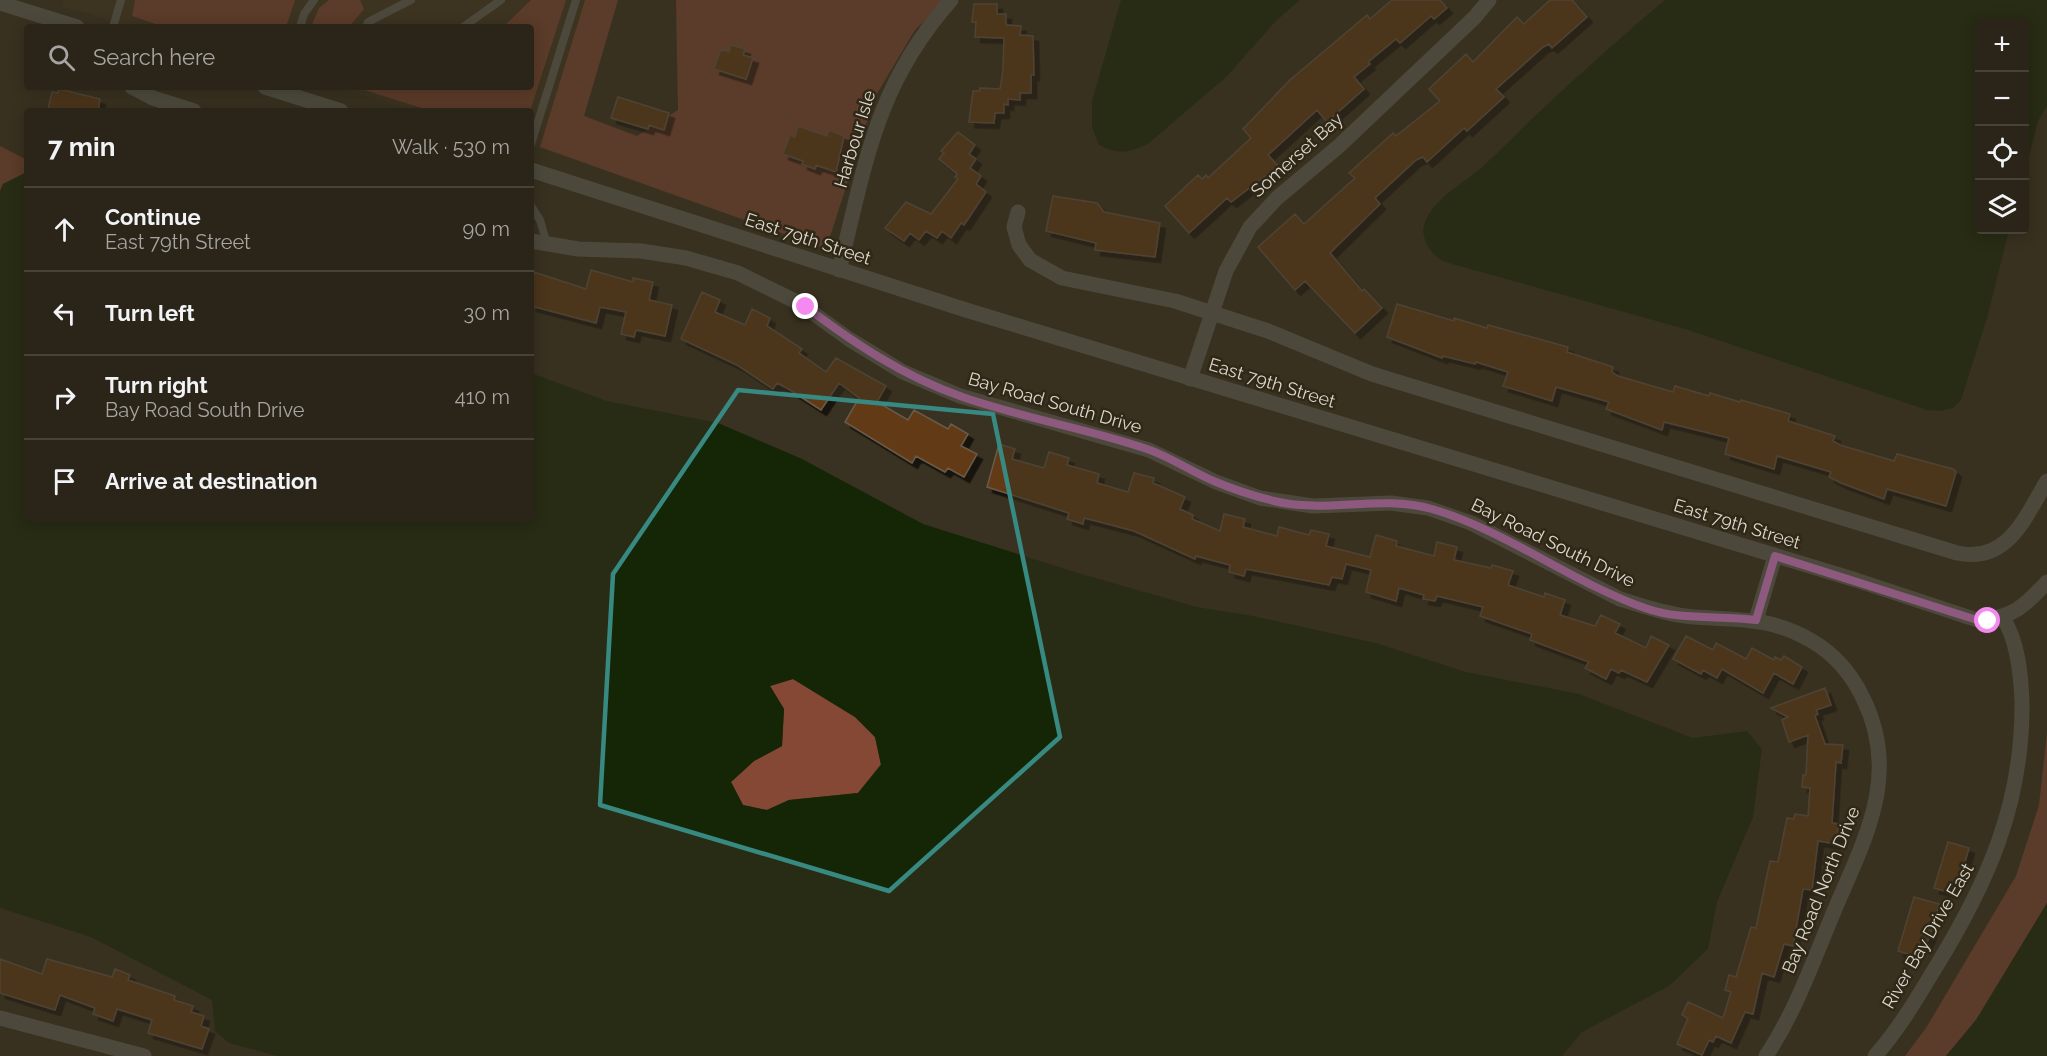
<!DOCTYPE html>
<meta charset="utf-8">
<style>
body{margin:0;font-family:Raleway,sans-serif;background:#332d22;color:#f1f3f6}
.controls{position:absolute;right:18px;top:18px;display:grid;overflow:hidden;border-radius:6px;box-shadow:0 3px 15px #0003}
.controls button{width:54px;height:54px;display:grid;place-items:center;padding:0;border:0;border-bottom:2px solid #474238;background:#2b2519;color:#f1f3f6;font:30px sans-serif}
.stop{position:absolute;width:18px;height:18px;margin:-14px;border:4px solid #f489f0;border-radius:50%;background:#fff}
.stop.end{background:#f489f0;border-color:#fff;box-shadow:0 2px 6px #0008}
.list{margin:0;padding:0;list-style:none}
h2{display:flex;justify-content:space-between;align-items:center;height:78px;margin:0;padding:0 24px;font-size:26px}
h2 small{font-size:20px;font-weight:400;color:#a6a5a2}
.list li{display:grid;grid-template-columns:39px 1fr auto;gap:18px;align-items:center;box-sizing:border-box;height:84px;padding:0 24px;border-top:2px solid #474238}
.list b{display:block;font-size:22px;white-space:nowrap}
.list p{margin:0;font-size:20px;white-space:nowrap;color:#a6a5a2}
.list em{font-size:20px;font-style:normal;color:#a6a5a2}
.icon{flex:none;width:33px;height:33px;fill:none;stroke:currentColor;stroke-width:2;stroke-linecap:round;stroke-linejoin:round}
.map{position:relative;flex:none;width:2047px;height:1056px;overflow:hidden}
.search{position:absolute;background:#2b2519;box-shadow:0 3px 15px #0003;left:24px;top:24px;width:510px;height:66px;display:flex;align-items:center;gap:15px;box-sizing:border-box;padding:0 21px;border-radius:6px;color:#a6a5a2;font-size:22px}
.panel{position:absolute;background:#2b2519;box-shadow:0 3px 15px #0003;left:24px;top:108px;width:510px;height:414px;border-radius:6px}
.map>svg:first-child{display:block}
.built{fill:#413720}
.green{fill:#854834}
.water{fill:#152606;fill-rule:evenodd}
.building{fill:#623b13;stroke:#695a4c;stroke-width:1.5;filter:url(#shadow)}
.lines{fill:none;stroke-linecap:round;stroke-linejoin:round}
.service{stroke:#65665d;stroke-width:8}
.minor{stroke:#65665d;stroke-width:15}
.tertiary{stroke:#65665d;stroke-width:15}
.route{stroke:#f489f0;stroke-width:8}
.marked{fill:none;stroke:#388981;stroke-width:4.5;stroke-linejoin:round}
.labels{text-anchor:middle;stroke-width:5;stroke-linejoin:round;paint-order:stroke}
.street-label{font-size:18px;fill:#dcd7cd;stroke:#2f2817}
</style>
<div class="map">
<svg width="2047" height="1056" viewBox="0 0 2047 1056">
<defs>
<filter id="shadow"><feDropShadow dx="5.5" dy="5.5" stdDeviation="0" flood-color="#0009"/></filter>
</defs>
<rect width="100%" height="100%" fill="#393121"/>
<!-- built -->
<path class="built" d="M63,0h554l-47,157 -39,-12v-34h-114l-81,-24h195v-60h-398l-72,-21z"/>
<!-- green -->
<path class="green" d="M135,0h160l-9,27h-121l-33,-11z
M329,0h31l4,9 -15,18h-38l8,-19z
M531,0h35l-36,111h-99l-76,-24h176v-60h-28z
M585,0h33l-34,116 53,20 41,-26 -2,-110h269l-30,30 -40,67 -49,152 -286,-102z
M0,146l27,14v12l-24,12 -3,7z
M793,679l62,38 20,20 6,27 -23,29 -69,7 -22,10 -24,-5 -12,-23 23,-21 28,-15 2,-37 -14,-23z
M2047,733v170l-71,117 -30,36h-41l21,-28 90,-152 23,-71z"/>
<!-- water -->
<path class="water" d="M1121,0h179l-24,21 -50,56 -77,66c-20,10 -30,12 -50,2l-7,-18v-26z
M1665,0h382v106l-9,15 -13,51 -1,-150h-44v208h29l-22,88 -26,82 -8,8 -13,3 -13,-1 -242,-81 -240,-67c-13,-6 -25,-23 -21,-37 8,-26 39,-41 58,-58 18,-16 35,-34 53,-51 42,-40 86,-79 130,-116z
M27,172v347h504v-146l76,28 111,22 84,36 121,65 155,49 119,34 56,9 123,27 90,29 113,22 114,44 54,-7 15,18 -9,68 -36,85 -9,47 -39,37 -87,46 -20,24h-1285l-48,-13 -14,-12 -3,-31 -121,-63 -91,-29v-717l3,-7zM793,679l62,38 20,20 6,28 -23,28 -69,7 -22,10 -24,-5 -12,-23 23,-21 28,-15 2,-37 -14,-23z
M2047,903v153h-101l30,-36z"/>
<!-- building -->
<path class="building" d="M1392,0h48l7,8 -13,11 -3,-3 -31,27 -4,-4 -28,23 2,2 -16,13 10,12 -37,33 -10,-12 -49,45 10,11 -47,36 -4,-4 -38,35 -24,-27 33,-31 4,4 4,-4 2,3 43,-40 -8,-9 47,-49 77,-65 3,4z
M1550,0h22l15,17 -35,31 -3,-4 -6,3 -47,42 8,8 -37,34 -3,-3 -37,34 -4,-5 -7,3 -41,38 5,6 -50,49 32,38 2,-2 18,19 -27,25 -50,-52 -10,9 -37,-43 37,-33 9,10 51,-46 -6,-5 44,-40 3,3 44,-35 -11,-12 37,-35 7,8 44,-45 7,7z
M974,4h23v10h9v11l15,1 -1,9 13,1 1,39h-3v18h-11v7l-12,-1v6l-4,-1v9h-9l-1,10 -25,-1 4,-31h7v-3l20,1 3,-19 1,-32 -29,-1 1,-15h-4z
M731,45l14,4 -2,6 10,3 -7,21 -32,-10 7,-20 8,3z
M59,89l41,10 -2,12 -50,-2 4,-17 6,1z
M618,97l51,16 -5,17 -15,-5 -1,4 -37,-11z
M798,126l29,10 2,-6 15,6 -8,36 -20,-7 -1,4 -13,-5 1,-3 -20,-7 7,-19 5,2z
M958,132l17,13 -6,9 7,5 -6,9 11,8 -5,8 10,8 -22,33 -3,-2 -10,15 -9,-7 -5,7 -11,-7 -7,9 -9,-7 -6,8 -19,-13 21,-26 25,12 27,-35 -3,-2 2,-3 -18,-15 5,-6 -3,-2z
M1053,196l44,7 7,9 56,11 -5,34 -60,-7 1,-7 -50,-12z
M591,270l42,12v-4l20,4 -4,18 23,5 -7,31 -29,-6 -2,7 -13,-3 5,-22 -26,-5 -4,16 -65,-17 3,-34 52,17z
M702,292l18,8 -5,12 30,13 7,-16 18,9 -3,8 35,23 -3,4 27,19 10,-14 50,28 -9,16 31,18 6,-10 34,19 3,-5 17,10 -7,12 16,8 -13,23 -16,-9 -3,4 -29,-16 -4,7 -67,-41 14,-24 -20,-15 -18,27 -34,-22 -10,-5 -4,6 -36,-24 -56,-26z
M1397,304l57,17v-3l33,10 1,-3 80,22 -1,5 46,15 -1,5 6,4 55,16 2,-6 34,10 1,-3 30,9 1,-2 49,14 -2,7 47,15 -2,5 7,4 54,16 3,-7 56,15 3,3 -10,34 -59,-17 -3,10 -43,-16 -12,-6 2,-5 -54,-16 -3,13 -49,-15 4,-16 -65,-16 -2,8 -56,-21 3,-7 -53,-15 -4,14 -49,-15 5,-14 -32,-10 -1,2 -32,-8 -1,2 -55,-21z
M999,444l16,5 -3,10 32,9 5,-16 20,6 -2,7 32,9 -2,9 31,9 6,-19 20,5 -1,5 32,14 -5,12 13,6 -1,4 28,12 4,-17 21,5 -2,8 34,9 2,-9 30,8 2,-5 18,4 -3,12 44,11 6,-22 21,6 -1,5 38,10 3,-14 20,5 -3,13 37,8 1,-3 21,6 -5,14 36,12 1,-4 20,7 -5,15 35,11 6,-11 19,9 -5,9 31,15 5,-12 18,9 -22,37 -26,-12 -2,3 -8,-4 -5,10 -21,-11 4,-6 -59,-22 2,-6 -52,-18 3,-9 -46,-11 -2,5 -12,-2 1,-4 -25,-7 -3,13 -30,-9 5,-22 -25,-6 -4,15 -10,-2 -3,8 -83,-16 -2,7 -15,-4 1,-7 -34,-9 -1,3 -61,-28 -38,-10 -12,-3 -1,6 -16,-5 2,-6 -82,-26z
M1686,636l27,14 3,-7 30,16 6,-11 22,12 1,-3 6,3 3,-4 18,11 -9,17 -19,-11 -11,20 -41,-24 -5,9 -14,-8 -2,4 -28,-15z
M1825,688l6,17 -15,5 2,4 -3,2 10,28 18,1 -2,18 -5,-1 -4,61 7,1 -4,20 -17,-3 -6,49 -9,-1 -10,57 -9,-2 -10,33 -12,-4 -9,41 -8,-2 -14,31 -15,-7 -3,6 -4,-2 -7,15 -25,-11 11,-26 -6,-3 6,-13 35,16 8,-26 -6,-2 4,-15 7,2 15,-50 5,1 14,-67 8,1 9,-44 7,1 1,-5 13,2 2,-28 -8,-1 1,-12h3l2,-40 -19,7 -7,-22 6,-3 -17,-9z
M1948,842l21,6 -9,32 -5,-1 -4,14 -17,-5z
M1914,897l25,7 -9,32 -4,8 -6,-2 -5,14 -17,-5z
M0,959l42,15 5,-15 65,18 3,-8 15,6 -2,5 47,16 -1,4 19,6 -2,6 13,4 -3,10 8,3 -7,20 -54,-16 4,-13 -35,-11 -4,12 -20,-7 2,-6 -35,-13 -5,15 -55,-17z"/>
<g class="lines">
<!-- service -->
<path class="service" d="M113,27l8,-27
M300,27l4,-13 10,-14
M366,27l2,-5 43,-22
M463,27l38,-27
M531,144l45,-144
M531,206l9,14 7,24"/>
<!-- minor -->
<path class="minor" d="M132,87l21,11 41,13
M1018,212l-4,15 5,18 11,15 32,18 113,23 93,30 104,43 585,179c51,11 68,-36 90,-72
M531,241l47,8 63,2 45,7 52,15 61,30 50,36 54,33 57,24 189,54 67,32 44,16 53,8 78,-3 37,5 43,15 149,76c24,7 48,16 74,18 45,3 77,0 118,24 22,13 40,34 51,57 40,81 -2,147 -33,223 -19,46 -36,93 -64,135
M839,270c27,-107 36,-184 112,-270
M1190,379l36,-108 24,-44 27,-29 62,-52 136,-129 14,-17
M1756,620l19,-64
M0,1018l144,38
M1875,1056c23,-26 41,-56 59,-86 53,-86 89,-165 88,-268 -1,-27 -4,-61 -19,-84"/>
<!-- tertiary -->
<path class="tertiary" d="M0,3l77,24
M265,87l76,24
M531,170l435,140 890,270 121,40c34,-1 47,-13 70,-38"/>
</g>
<g class="lines">
<!-- route -->
<path class="route" d="M806,307c48,36 97,69 154,89 61,22 126,32 187,53 24,8 46,24 69,33 19,8 38,14 58,19 52,13 106,-7 158,8 75,22 139,73 213,99 36,13 74,7 111,12l19,-64 202,64 11,1"/>
</g>
<!-- marked area -->
<path d="M0 0H2047V1056H0ZM738,390l255,24 67,323 -171,154 -289,-86 13,-231z" fill="#393121" fill-opacity=".55" fill-rule="evenodd"/>
<path class="marked" d="M738,390l255,24 67,323 -171,154 -289,-86 13,-231z"/>
<g class="labels">
<!-- street labels -->
<g class="street-label">
<text transform="translate(855 139) rotate(-73)" y="6">Harbour Isle</text>
<text transform="translate(1297 155) rotate(-42)" y="6">Somerset Bay</text>
<text transform="translate(808 239) rotate(18)" y="6">East 79th Street</text>
<text transform="translate(1272 383) rotate(17)" y="6">East 79th Street</text>
<text transform="translate(1055 403) rotate(16)" y="6">Bay Road South Drive</text>
<text transform="translate(1737 524) rotate(17)" y="6">East 79th Street</text>
<text transform="translate(1553 543) rotate(26)" y="6">Bay Road South Drive</text>
<text transform="translate(1821 890) rotate(-68)" y="6">Bay Road North Drive</text>
<text transform="translate(1928 936) rotate(-60)" y="6">River Bay Drive East</text>
</g>
</g>
</svg>
<div class="controls">
<button>+</button>
<button>−</button>
<button><svg class="icon" aria-label="locate" viewBox="0 0 24 24"><circle cx="12" cy="12" r="6"/><path d="M12 2v4M12 18v4M2 12h4M18 12h4"/></svg></button>
<button><svg class="icon" aria-label="layers" viewBox="0 0 24 24"><path d="M12 4l9 5-9 5-9-5zM3 14l9 5 9-5"/></svg></button>
</div>
<div class="stop" style="left:1988px;top:621px"></div>
<div class="stop end" style="left:806px;top:307px"></div>
<div class="search"><svg class="icon" aria-label="search" viewBox="0 0 24 24"><circle cx="10" cy="10" r="6"/><path d="M15 15l6 6"/></svg>Search here</div>
<section class="panel">
<h2>7 min<small>Walk · 530 m</small></h2>
<ul class="list">
<li><svg class="icon" aria-label="ahead" viewBox="0 0 24 24"><path d="M12 20V5M6 11l6-6 6 6"/></svg><div><b>Continue</b><p>East 79th Street</p></div><em>90 m</em></li>
<li><svg class="icon" aria-label="left" viewBox="0 0 24 24"><path d="M17 20v-9H6M10 6l-5 5 5 5"/></svg><div><b>Turn left</b></div><em>30 m</em></li>
<li><svg class="icon" aria-label="right" viewBox="0 0 24 24"><path d="M7 20v-9h11M14 6l5 5-5 5"/></svg><div><b>Turn right</b><p>Bay Road South Drive</p></div><em>410 m</em></li>
<li><svg class="icon" aria-label="arrive" viewBox="0 0 24 24"><path d="M6 21V4h12l-3 4 3 4H6"/></svg><div><b>Arrive at destination</b></div></li>
</ul>
</section>
</div>
